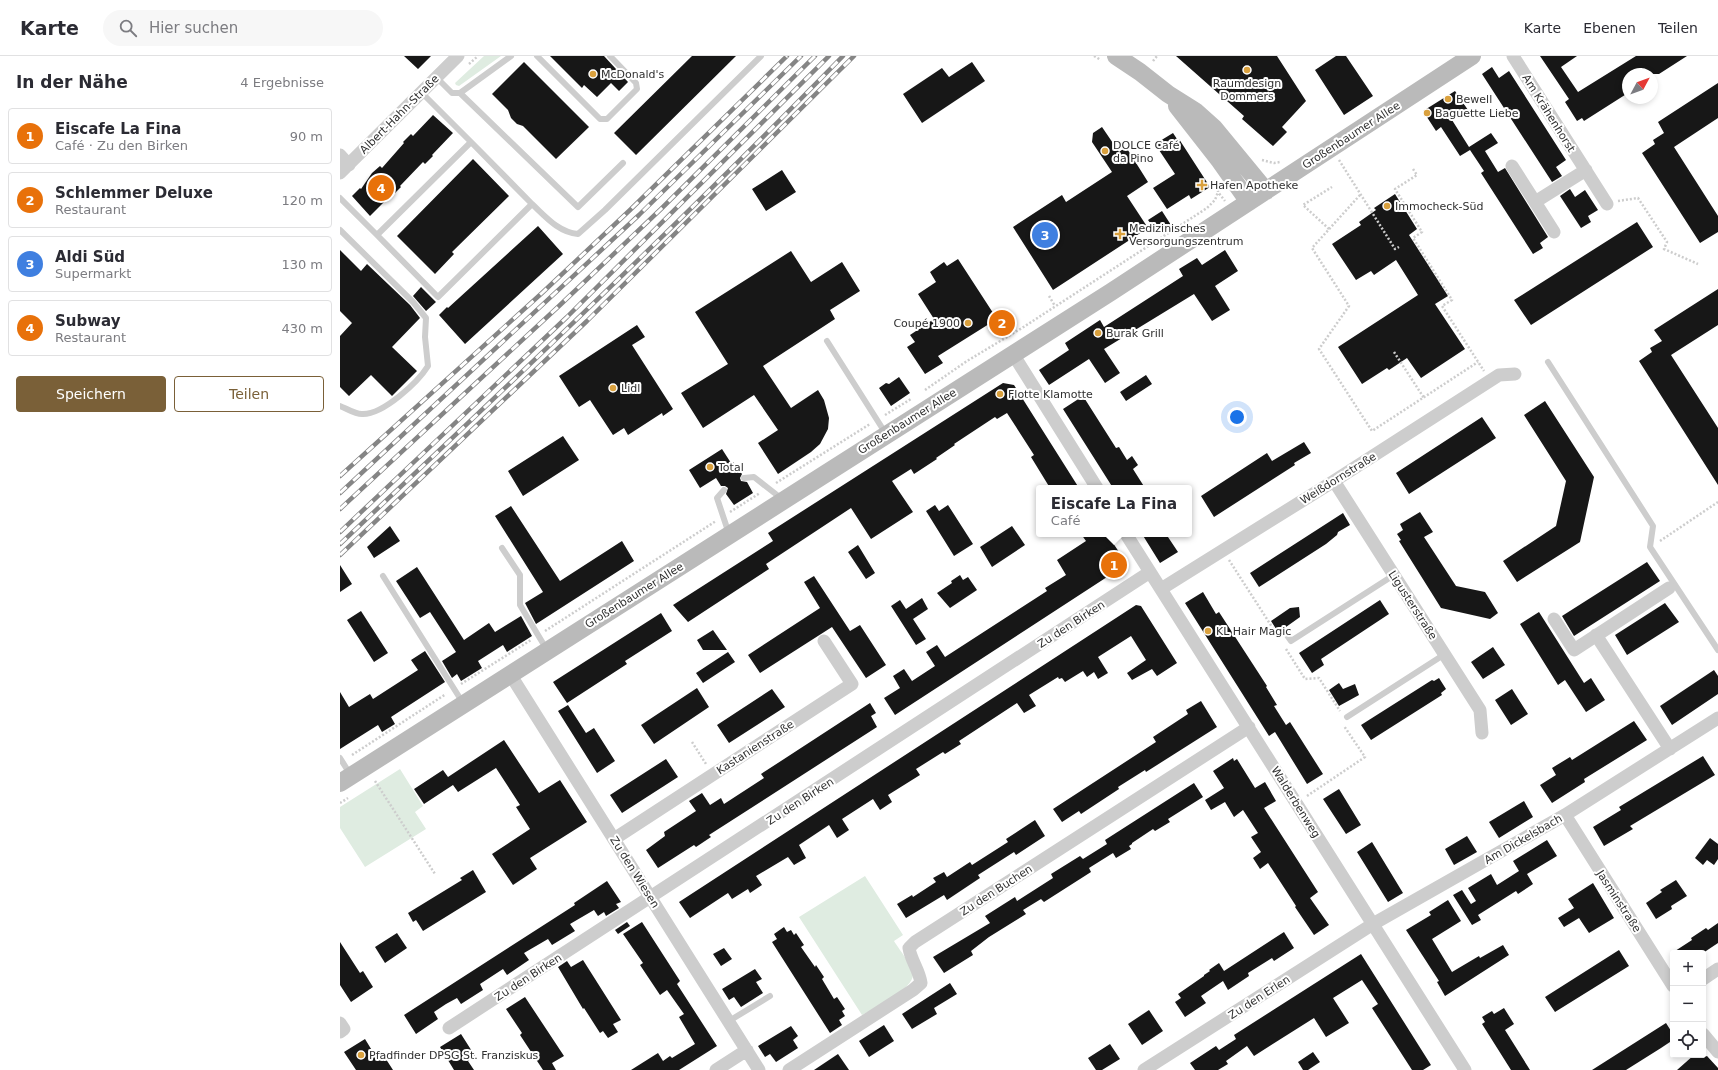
<!DOCTYPE html>
<html lang="de">
<meta charset="utf-8">
<style>
body{margin:0;font-family:"DejaVu Sans",sans-serif;background:#f7f7f7;color:#2b2b33}
.controls{position:absolute;right:12px;bottom:12px;display:grid;overflow:hidden;border-radius:4px;box-shadow:0 2px 6px #0003}
.controls button{width:36px;height:36px;display:grid;place-items:center;padding:0;border:0;border-bottom:1px solid #e1e1e2;background:#fff;color:#2b2b33;font:20px sans-serif}
.compass{position:absolute;left:1282px;top:12px;width:36px;height:36px;border-radius:50%;background:#fff;box-shadow:0 2px 6px #0003;rotate:49deg}
.you{position:absolute;left:897px;top:361px;width:14px;height:14px;margin:-10px;border:3px solid #fff;border-radius:50%;background:#1a73e8;box-shadow:0 0 0 6px #1a73e833}
.badge{display:grid;place-items:center;width:26px;height:26px;border-radius:50%;background:#7a6038;color:#fff;font-size:13px;font-weight:700}
.pin{position:absolute;translate:-50% -50%;border:2px solid #fff;box-shadow:0 1px 4px #0006}
.popup{position:absolute;left:696px;top:429px;width:156px;height:52px;box-sizing:border-box;display:grid;place-content:center;border-radius:4px;background:#fff;filter:drop-shadow(0 1px 3px #0005);font-size:13px;white-space:nowrap;color:#7c7c81}
.popup b{font-size:15px;color:#2b2b33}
.popup::after{content:'';position:absolute;left:50%;top:100%;margin-left:-8px;border:8px solid transparent;border-top-color:#fff}
.list{margin:0;padding:0;list-style:none}
h2{display:flex;justify-content:space-between;align-items:center;height:52px;margin:0;padding:0 16px;font-size:17px}
h2 small{font-size:13px;font-weight:400;color:#7c7c81}
.list li{display:grid;grid-template-columns:26px 1fr auto;gap:12px;align-items:center;box-sizing:border-box;height:56px;margin:0 8px 8px;padding:0 8px;border:1px solid #e1e1e2;border-radius:4px}
.list b{display:block;font-size:15px;white-space:nowrap}
.list p{margin:0;font-size:13px;white-space:nowrap;color:#7c7c81}
.list em{font-size:13px;font-style:normal;color:#7c7c81}
.actions{display:flex;gap:8px;padding:12px 16px}
.actions a{flex:1;padding:9px 0;border:1px solid #7a6038;border-radius:4px;text-align:center;font-size:14px;color:#7a6038}
.actions .main{background:#7a6038;color:#fff}
.icon{flex:none;width:22px;height:22px;fill:none;stroke:currentColor;stroke-width:2;stroke-linecap:round;stroke-linejoin:round}
.map{position:relative;flex:none;width:1378px;height:1014px;overflow:hidden}
header{display:flex;align-items:center;gap:24px;box-sizing:border-box;height:56px;padding:0 20px;background:#fff;border-bottom:1px solid #e1e1e2}
header strong{font-size:19px}
nav{display:flex;gap:22px;margin-inline-start:auto;font-size:14px}
.search{width:280px;height:36px;background:#f7f7f7;display:flex;align-items:center;gap:10px;box-sizing:border-box;padding:0 14px;border-radius:22px;color:#7c7c81;font-size:15px}
main{display:flex}
aside{flex:1;background:#fff}
.map>svg:first-child{display:block}
.green{fill:#dfece1}
.building{fill:#171717}
.lines{fill:none;stroke-linecap:round;stroke-linejoin:round}
.path{stroke:#cdcdcd;stroke-width:2.5;stroke-dasharray:2 2;stroke-linecap:butt}
.service{stroke:#cdcdcd;stroke-width:6}
.minor{stroke:#cdcdcd;stroke-width:13}
.secondary{stroke:#bababa;stroke-width:18}
.rail-casing{stroke:#858585;stroke-width:4.5}
.rail{stroke:#fff;stroke-width:3;stroke-dasharray:9;stroke-linecap:butt}
.poi-dot{fill:#daa13e;stroke:#fff;stroke-width:1.5}
.labels{text-anchor:middle;stroke-width:4;stroke-linejoin:round;paint-order:stroke}
.poi-label{font-size:11px;fill:#303030;stroke:#fff;text-anchor:start}
.street-label{font-size:11px;fill:#303030;stroke:#fff}
</style>
<header>
<strong>Karte</strong>
<div class="search"><svg class="icon" aria-label="search" viewBox="0 0 24 24"><circle cx="10" cy="10" r="6"/><path d="M15 15l6 6"/></svg>Hier suchen</div>
<nav><a>Karte</a><a>Ebenen</a><a>Teilen</a></nav>
</header>
<main>
<aside>
<h2>In der Nähe<small>4 Ergebnisse</small></h2>
<ul class="list">
<li><span class="badge" style="background:#e8710a">1</span><div><b>Eiscafe La Fina</b><p>Café · Zu den Birken</p></div><em>90 m</em></li>
<li><span class="badge" style="background:#e8710a">2</span><div><b>Schlemmer Deluxe</b><p>Restaurant</p></div><em>120 m</em></li>
<li><span class="badge" style="background:#3f7fe0">3</span><div><b>Aldi Süd</b><p>Supermarkt</p></div><em>130 m</em></li>
<li><span class="badge" style="background:#e8710a">4</span><div><b>Subway</b><p>Restaurant</p></div><em>430 m</em></li>
</ul>
<div class="actions"><a class="main">Speichern</a><a>Teilen</a></div>
</aside>
<div class="map">
<svg width="1378" height="1014" viewBox="0 0 1378 1014">
<rect width="100%" height="100%" fill="#fff"/>
<!-- green -->
<path class="green" d="M144,0h17l-42,30 -3,-1 -1,-2z
M60,713l23,37 -8,6 11,17 -61,38 -25,-39v-21z
M525,820l38,59 -9,6c4,7 18,24 19,32 2,16 -39,35 -51,42l-63,-98z"/>
<!-- building -->
<path class="building" d="M64,0h27l-13,13z
M210,0h54l24,26 -9,9 -8,-8 -14,14 -13,-12 -2,3z
M352,0h44l-100,99 -22,-22z
M836,0h101l29,45 -24,26 5,5 -14,14 -31,-27 2,-3z
M996,0h10l27,40 -29,19 -29,-45z
M1200,0h37l-16,11 17,25 58,-36h51l-28,18h-31v19l-44,28 -2,-3 -5,3 -12,-19 4,-3z
M184,6l65,65 -33,32 -33,-33 -6,-2 -6,-6 -3,-8 -16,-16z
M632,6l13,19 -63,42 -19,-29 39,-26 7,9z
M1152,11l7,11 10,-7 57,89 -10,7 6,9 -10,6 -70,-108z
M1378,27v35l-44,29 44,69v16l-18,11 -58,-90 13,-9 -2,-4 11,-7 -6,-11z
M1115,35l13,19 -16,10 17,27 22,-14 7,10 -13,8 13,21 7,-4 43,69 -8,6 3,5 -10,6 -52,-81 3,-2 -14,-21 -10,6 -19,-29 -5,4 -13,-20z
M93,59l20,18 -21,22 1,1 -8,8 -2,-2 -23,24 1,1 -8,8 -1,-1 -22,22 -18,-20 8,-8 1,1 11,-16 8,-7 2,2 22,-25 -1,-1 8,-8 2,2z
M762,71l17,25 7,-5 22,35 -21,14 21,32 -95,62 -40,-63 49,-32 4,7 46,-30 -20,-30 1,-9z
M833,77l4,6h2l31,48 -19,12 -2,-4 -22,14 -14,-21 22,-14 -20,-30z
M133,103l36,37 -57,56 2,2 -19,20 -38,-38z
M442,114l14,22 -30,19 -14,-22z
M1230,133l5,8 10,-7 13,20 -10,6 3,6 -10,6 -21,-32z
M1055,138l22,35 -8,6 39,61 -13,8 30,45 -44,29 -14,-20 -18,12 -2,-2 -25,16 -24,-37 80,-52 -22,-35 -22,15 -3,-4 -15,9 -24,-36 29,-19 -2,-3 17,-12 -2,-2z
M822,155l9,14 -13,9 -10,-14z
M1297,166l16,25 -122,78 -17,-25z
M198,170l25,28 -98,90 -26,-29 8,-8 1,1z
M0,194l21,21 6,-7 43,41 10,13 -28,29 25,24 -25,25 -21,-21 -22,21 -9,-9v-51l12,-13 -12,-12z
M885,194l13,21 -23,15 15,24 -18,11 -18,-27 -90,55 16,24 -15,10 -16,-24 -40,26 -10,-15 30,-20 -4,-7 35,-23 4,7 79,-51 -4,-7 18,-11 5,7z
M451,195l20,31 31,-20 18,29 -30,19 5,9 -72,47 28,42 27,-18 6,10 5,18 -1,11 -8,15 -9,8 -33,22 -20,-31 20,-13 -24,-35 -51,33 -22,-35 47,-29 -33,-52z
M618,203l39,60 -59,37 5,7 -18,11 -18,-27 8,-5 -5,-7 24,-16 -16,-25 18,-12 -6,-10 14,-10 3,4z
M81,231l15,15 -10,9 -13,-15z
M1378,233v36l-47,30 47,73v57l-79,-124 13,-9 -2,-4 12,-7 -8,-11z
M297,269l8,12 -13,8 41,64 -10,7 -1,-3 -34,22 -4,-7 -11,7 -23,-35 -11,7 -20,-31z
M806,319l6,9 -26,17 -6,-9z
M559,321l11,16 -19,13 -12,-18 7,-5 3,1z
M663,327l11,2 65,103h-29l-19,-31 3,-2 -27,-42 -10,6 -2,-2 -41,27 1,1 -19,13 1,1 -23,15 -3,-5 -19,12 21,31 -42,27 -20,-31 -85,56 3,5 -81,53 -15,-17 100,-64 -5,-8z
M743,340l33,52 3,-1 8,13 5,-4 6,9 -5,4 12,19h-32l-50,-79z
M1205,345l49,76 -14,65 -63,40 -14,-21 53,-35 10,-45 -42,-66z
M1142,361l14,21 -87,56 -13,-21z
M223,380l16,24 -56,36 -15,-25z
M964,386l7,11 -17,10 1,2 -81,52 -13,-21 66,-43 5,8z
M382,393l9,14 2,-1 9,12 -2,4 1,3 6,1 6,11 -19,12 -8,-11 2,-6 -3,-2h-4l-5,-8 -16,10 -11,-18z
M595,449l4,6 9,-6 25,39 -19,12 -28,-45z
M171,450l49,75 62,-40 12,20 -98,63 -11,-21 18,-11 -48,-76z
M1080,456l13,20 -9,5 32,49 29,6 13,21 -8,6 -49,-11 -42,-67 2,-1 -4,-6 6,-4 -3,-6z
M1003,457l7,12 -12,7 -1,3 -11,9 -67,43 -9,-14z
M50,470l10,15 -26,17 -7,-11z
M672,470l13,19 -33,22 -12,-20z
M741,478h26l20,30 -232,151 -11,-17 16,-10 -7,-12 11,-7 8,12 23,-15 -9,-14 11,-7 8,12 102,-66 -2,-3 21,-13 -9,-15 29,-19z
M802,478h24l12,18 -18,11z
M518,489l17,28 -9,6 -18,-27z
M1307,506l13,19 -86,55 -12,-20z
M0,509l12,19 -12,8z
M77,511l47,73 25,-17 6,9 26,-16 11,20 -25,16 -4,-7 -25,16 4,7 -21,13 -4,-7 -5,4 -10,-17 14,-9 -26,-40 -10,6 -24,-37z
M620,519l3,5 5,-3 9,13 -27,18 -13,-15 15,-10 -1,-2z
M474,520l36,55 10,-6 26,40 -20,13 -34,-51 -72,46 -12,-18 72,-47 -16,-26z
M863,536l13,22 3,-2 48,74 -1,1 11,18 -3,1 12,19 4,-3 33,52 -16,10 -32,-52 -6,4 -84,-133z
M582,542l6,11 -15,10 13,20 -10,6 -25,-39 9,-6 6,9z
M1040,544l9,14 -68,45 3,6 -12,8 -13,-20z
M1325,547l14,19 -52,33 -12,-20z
M796,549l5,1 36,57 -20,13 -5,-7 -20,11 -5,-7 19,-13 -15,-24 -33,21 10,16 -10,6 -4,-7 -7,5 -4,-6 -18,11 -3,-4 -3,1 -1,-2 -29,18 7,11 -12,7 -7,-10 -58,38 2,3 -16,10 -2,-2 -27,17 4,6 -32,20 4,7 -12,8 -7,-11 -31,20 7,11 -12,8 -8,-13 -30,20 7,13 -12,7 -6,-8 -32,19 6,9 -12,8 -2,-4 -16,10 -4,-6 -38,25 -11,-16z
M959,551l1,10 -14,10h-4l-4,5 -7,-11 19,-13z
M21,555l27,42 -14,9 -27,-42z
M1199,556l45,71 7,-5 14,22 -19,12 -21,-32 -7,5 -38,-61z
M321,557l11,18 -47,30 2,3 -60,39 -14,-21z
M373,574l14,20h-24l-6,-10z
M1153,591l12,18 -22,14 -12,-17z
M85,595l20,31 -54,35 4,7 -13,8 -4,-7 -38,24v-57l9,15 21,-13 3,5 45,-29 -7,-10z
M388,596l7,10 -32,21 -7,-10z
M1374,614l4,6v18l-46,31 -12,-19z
M1099,622l7,11 -5,4 1,2 -71,45 -10,-15 71,-45 2,1z
M999,627l4,6 12,-5 4,11 -20,11 -10,-16z
M357,632l12,19 -55,37 -13,-19z
M432,633l13,18 -56,36 -12,-18z
M1172,633l16,25 -17,11 -16,-25z
M861,645l16,26 -71,45 -1,-2 -27,17 1,2 -38,25 -2,-3 -17,11 -9,-13 103,-67 -3,-5 35,-23 -2,-4z
M530,647l6,10 -5,3 6,11 -168,108 2,2 -15,10 -2,-2 -36,23 -12,-18 19,-14 -1,-4 32,-21 -7,-10 13,-8 8,12 11,-7 3,6 40,-26 -3,-4z
M228,649l18,28 8,-5 21,33 -18,12 -39,-62z
M1294,665l13,19 -63,39 1,3 -33,21 -12,-18 16,-10 -4,-7 18,-11 2,3z
M164,684l35,53 21,-13 27,42 -57,36 7,11 -24,16 -21,-31 38,-25 -14,-22 4,-2 -24,-37 -38,24 -5,-7 -29,19 -10,-15 29,-19 5,7z
M1363,700l12,19 -85,51 3,3 -29,17 -11,-19 28,-17 -2,-3z
M893,702l1,3 3,-2 18,29 10,-6 11,19 -12,7 54,84 -8,6 19,27 -15,10 -19,-28 1,-1 -28,-43 -8,6 -7,-11 8,-6 -10,-15 7,-4 -15,-23 -9,7 -9,-15 -14,8 -6,-10 19,-12 -11,-17z
M326,703l12,18 -56,36 -12,-18z
M854,727l9,14 -35,22 2,3 -15,9 -2,-2 -21,14v1l-3,2 2,3 -15,9 -3,-5 -24,15 2,4 -47,30 -3,-3 -18,11 3,4 -37,23 -18,14 2,4 -29,18 -11,-16 57,-34 -5,-7 30,-19 2,4 36,-23 -2,-4 29,-18 3,3 24,-15 -2,-4z
M999,733l22,36 -15,9 -23,-35z
M1184,745l9,16 -34,21 -10,-16z
M695,764l10,16 -29,19 -2,-3 -36,23 2,3 -33,22 -3,-5 -38,23 -9,-14 15,-9 1,2 23,-15 -3,-4 11,-6 3,5 23,-15 2,3 36,-23 -2,-3z
M1127,780l10,16 -23,13 -9,-16z
M1370,782l8,6v15l-4,6 -7,-5 -4,5 -8,-7z
M1207,784l10,16 -30,18 6,10 -15,10 -2,-3 -38,24 3,5 -9,5 -19,-30 9,-5 9,14 5,-3 -8,-13 23,-14 6,11 22,-14 -6,-10z
M1032,786l31,51 -15,9 -31,-50z
M133,814l13,22 -63,39 -7,-11 -3,2 -5,-9 54,-33 -2,-2z
M1336,824l11,16 -16,10 1,3 -16,10 -10,-16 16,-11 -2,-2z
M267,825l14,21 -5,2 3,4 -13,8 -2,-4 -6,4 -4,-6 -24,14 5,7 -23,14 -4,-6 -24,14 5,7 -22,15 -4,-6 -23,15 3,6 -22,14 -4,-6 -11,6 -12,8 4,7 -22,15 -12,-19 171,-110 -1,-2z
M1253,827l21,35 -25,15 -10,-15 -15,9 -6,-9 16,-10 -6,-9z
M1108,844l13,21 -29,18 20,33 27,-16 1,2 23,-13 6,10 -64,41 -8,-14 2,-1 -33,-51 25,-15 -2,-3z
M287,866l3,4 -12,8 -3,-4z
M302,866l38,59 -3,3 40,62 -38,24h-48l27,-17 5,8 7,-5 2,2 23,-14 -16,-27 5,-3 -17,-24 -7,5 -20,-30 3,-2 -20,-29z
M1378,867v20l-15,10h-31l20,-13 -1,-2 15,-10 2,2z
M444,871l3,5 4,-2 3,5 2,-2 8,12 -3,2 14,20 1,-2 8,12 -2,2 12,20 3,-2 8,12 -3,2 3,5 -6,4 3,5 -12,8 -58,-91 5,-3 -3,-5z
M944,876l10,16 -20,13 -2,-3 -24,15 1,3 -21,14 -5,-9 -22,15 5,7 -21,14 -10,-15 6,-4 -3,-4 26,-18v-1l6,-4 -1,-1 10,-7 5,8z
M57,877l10,15 -22,15 -10,-16z
M0,886l20,31 3,-2 10,16 -22,15 -11,-17z
M384,892l8,11 -11,7 -8,-12z
M1279,894l10,16 -74,46 -10,-15z
M1021,898l70,111 -8,5h-11l-40,-62 6,-4 -16,-24 -29,18 16,25 -23,14 -12,-19 -60,38 -7,-10 -21,15 2,3 -10,6h-23l-5,-7 26,-17 3,4 17,-11 -2,-4z
M243,904l38,60 -8,4 5,8 -10,6 -5,-7 -3,2 -16,-25 -1,1 -25,-42 9,-6 4,6z
M415,913l7,10 -6,3 7,11 -22,14 -7,-10 -5,3 -7,-11z
M610,927l7,11 -23,14 3,6 -25,15 -10,-15z
M185,941l39,59 -12,7 4,7h-13l-23,-35 2,-2 -16,-24z
M1164,952l10,16 -9,6 25,40h-19l-29,-46 3,-2 -3,-5 10,-6 2,3z
M809,954l14,21 -21,14 -14,-21z
M1326,967l7,11v6l-12,8 -35,22h-34z
M544,969l10,16 -25,16 -10,-16z
M451,970l7,10 -5,4 5,8 -22,14 -6,-8 -5,3 -7,-11z
M121,978l14,22 -7,5 6,9h-20l-14,-23z
M25,983l11,18 6,-4 11,17h-37l-12,-18z
M770,988l10,15 -18,11h-6l-8,-12z
M973,996l7,10 -12,8h-5l-5,-8z
M498,998l11,16h-35z
M1354,999h4l3,3 6,-2 11,12v2h-41z"/>
<g class="lines">
<!-- path -->
<path class="path" d="M754,0l7,4
M813,5l4,-5
M129,8l9,-8
M922,104l12,3 6,-1
M999,104l56,89 4,-2
M1073,113l4,6 -22,14 27,43 -9,6 39,62 -10,6 42,65
M878,130v6l7,9
M1020,139l-48,53 37,58 -30,43 53,82 106,-69
M1278,145l20,-3 29,44 -3,7 34,15
M989,173l-26,-24 29,-18
M709,240l6,10
M1054,296l30,46
M585,334l42,-29 55,-33 185,-120 8,-8 3,-8
M545,359l26,-16
M436,427l94,-59
M390,456l30,-19
M1320,485l58,-39
M889,504l45,70
M205,575l171,-110
M946,593l19,30 14,-1 21,33
M121,628l70,-44
M352,686l14,22
M12,699l94,-61
M35,725l60,93
M967,740l58,-39 -21,-31
M0,747l8,-5"/>
<!-- service -->
<path class="service" d="M197,0l63,63h7l30,-30 -1,-6 -26,-27
M96,21l16,16h8l51,-37
M120,37l118,114 45,-44
M0,142l37,37 94,-93 -50,-50
M192,148c13,12 26,28 46,30l27,-24 156,-154
M0,174l73,72 13,16 -1,19 3,29c-10,16 -44,48 -65,48 -7,1 -17,-6 -23,-8
M37,179l61,62 94,-93 -61,-62
M487,285l59,93
M1208,306l105,164 -3,21 68,103
M404,422l10,-1 23,18 3,5
M384,434l-7,8 10,30 3,6
M162,492l18,27v30l27,45
M43,520l80,127
M944,575l7,10 103,-66
M1007,661l98,-63
M0,702l10,16
M389,965l41,-25"/>
<!-- minor -->
<path class="minor" d="M1173,0l94,148
M0,99l9,10
M1172,110l23,36
M0,117l118,-117
M1214,176l-19,-30 51,-32
M673,298l84,134
M994,425l146,229 2,23
M786,478l339,536
M821,533l173,-108 165,-106 16,-1
M1214,563l20,31 95,-62
M1256,579l74,114
M170,618l249,396
M1225,759l108,171
M274,783l238,-155 -28,-43
M1363,923l15,-10
M0,967l4,6 -4,3
M109,972l701,-456
M1363,978l15,18
M376,1014l31,-20
M449,1014l124,-80 8,-7c-2,-14 -10,-22 -12,-35l6,-6 334,-215
M804,1014l229,-146 192,-109 153,-97"/>
<!-- secondary -->
<path class="secondary" d="M776,0l24,16 28,22 27,17 19,17 52,63
M837,50l43,55 29,41
M0,727l771,-491 361,-236"/>
<defs>
<path id="rail" d="M0,420l202,-183 88,-83 157,-154
M0,437l299,-278 162,-159
M0,453l219,-203 102,-97 154,-153
M0,476l227,-215 262,-261
M0,488c170,-160 340,-321 503,-488
M0,499l247,-234 267,-265"/>
</defs>
<!-- rail casing -->
<use href="#rail" class="rail-casing"/>
<!-- rail -->
<use href="#rail" class="rail"/>
</g>
<!-- markers -->
<g class="poi-dot">
<circle cx="907" cy="14" r="4"/>
<circle cx="253" cy="18" r="4"/>
<circle cx="1108" cy="43" r="4"/>
<circle cx="1087" cy="57" r="4"/>
<circle cx="765" cy="95" r="4"/>
<path d="M860 123h4v4h4v4h-4v4h-4v-4h-4v-4h4z"/>
<circle cx="1047" cy="150" r="4"/>
<path d="M778 172h4v4h4v4h-4v4h-4v-4h-4v-4h4z"/>
<circle cx="628" cy="267" r="4"/>
<circle cx="758" cy="277" r="4"/>
<circle cx="273" cy="332" r="4"/>
<circle cx="660" cy="338" r="4"/>
<circle cx="370" cy="411" r="4"/>
<circle cx="868" cy="575" r="4"/>
<circle cx="21" cy="999" r="4"/>
</g>
<g class="labels">
<!-- poi labels -->
<g class="poi-label">
<text x="261" y="22">McDonald's</text>
<text x="907" y="31" text-anchor="middle">Raumdesign<tspan x="907" dy="13">Dommers</tspan></text>
<text x="1116" y="47">Bewell</text>
<text x="1095" y="61">Baguette Liebe</text>
<text x="773" y="93">DOLCE Café<tspan x="773" dy="13">da Pino</tspan></text>
<text x="870" y="133">Hafen Apotheke</text>
<text x="1055" y="154">Immocheck-Süd</text>
<text x="789" y="176">Medizinisches<tspan x="789" dy="13">Versorgungszentrum</tspan></text>
<text x="620" y="271" text-anchor="end">Coupé 1900</text>
<text x="766" y="281">Burak Grill</text>
<text x="281" y="336">Lidl</text>
<text x="668" y="342">Flotte Klamotte</text>
<text x="378" y="415">Total</text>
<text x="876" y="579">KL Hair Magic</text>
<text x="29" y="1003">Pfadfinder DPSG St. Franziskus</text>
</g>
<!-- street labels -->
<g class="street-label">
<text transform="translate(1209 57) rotate(58)" y="4">Am Krähenhorst</text>
<text transform="translate(59 58) rotate(-45)" y="4">Albert-Hahn-Straße</text>
<text transform="translate(1011 79) rotate(-33)" y="4">Großenbaumer Allee</text>
<text transform="translate(567 365) rotate(-32)" y="4">Großenbaumer Allee</text>
<text transform="translate(998 422) rotate(-32)" y="4">Weißdornstraße</text>
<text transform="translate(294 539) rotate(-32)" y="4">Großenbaumer Allee</text>
<text transform="translate(1073 549) rotate(57)" y="4">Ligusterstraße</text>
<text transform="translate(731 568) rotate(-33)" y="4">Zu den Birken</text>
<text transform="translate(415 691) rotate(-33)" y="4">Kastanienstraße</text>
<text transform="translate(460 745) rotate(-33)" y="4">Zu den Birken</text>
<text transform="translate(956 746) rotate(58)" y="4">Walderbenweg</text>
<text transform="translate(1183 783) rotate(-30)" y="4">Am Dickelsbach</text>
<text transform="translate(295 816) rotate(58)" y="4">Zu den Wiesen</text>
<text transform="translate(656 834) rotate(-33)" y="4">Zu den Buchen</text>
<text transform="translate(1279 845) rotate(57)" y="4">Jasminstraße</text>
<text transform="translate(188 921) rotate(-33)" y="4">Zu den Birken</text>
<text transform="translate(919 941) rotate(-33)" y="4">Zu den Erlen</text>
</g>
</g>
</svg>
<div class="controls">
<button>+</button>
<button>−</button>
<button><svg class="icon" aria-label="locate" viewBox="0 0 24 24"><circle cx="12" cy="12" r="6"/><path d="M12 2v4M12 18v4M2 12h4M18 12h4"/></svg></button>
</div>
<svg class="compass" viewBox="-18 -18 36 36"><path d="M0-13l5 13h-10z" fill="#e53935"/><path d="M0 13l5-13h-10z" fill="#7c7c81"/></svg>
<div class="you"></div>
<div class="pin badge" style="left:774px;top:509px;background:#e8710a">1</div>
<div class="popup"><b>Eiscafe La Fina</b>Café</div>
<div class="pin badge" style="left:662px;top:267px;background:#e8710a">2</div>
<div class="pin badge" style="left:705px;top:179px;background:#3f7fe0">3</div>
<div class="pin badge" style="left:41px;top:132px;background:#e8710a">4</div>
</div>
</main>
